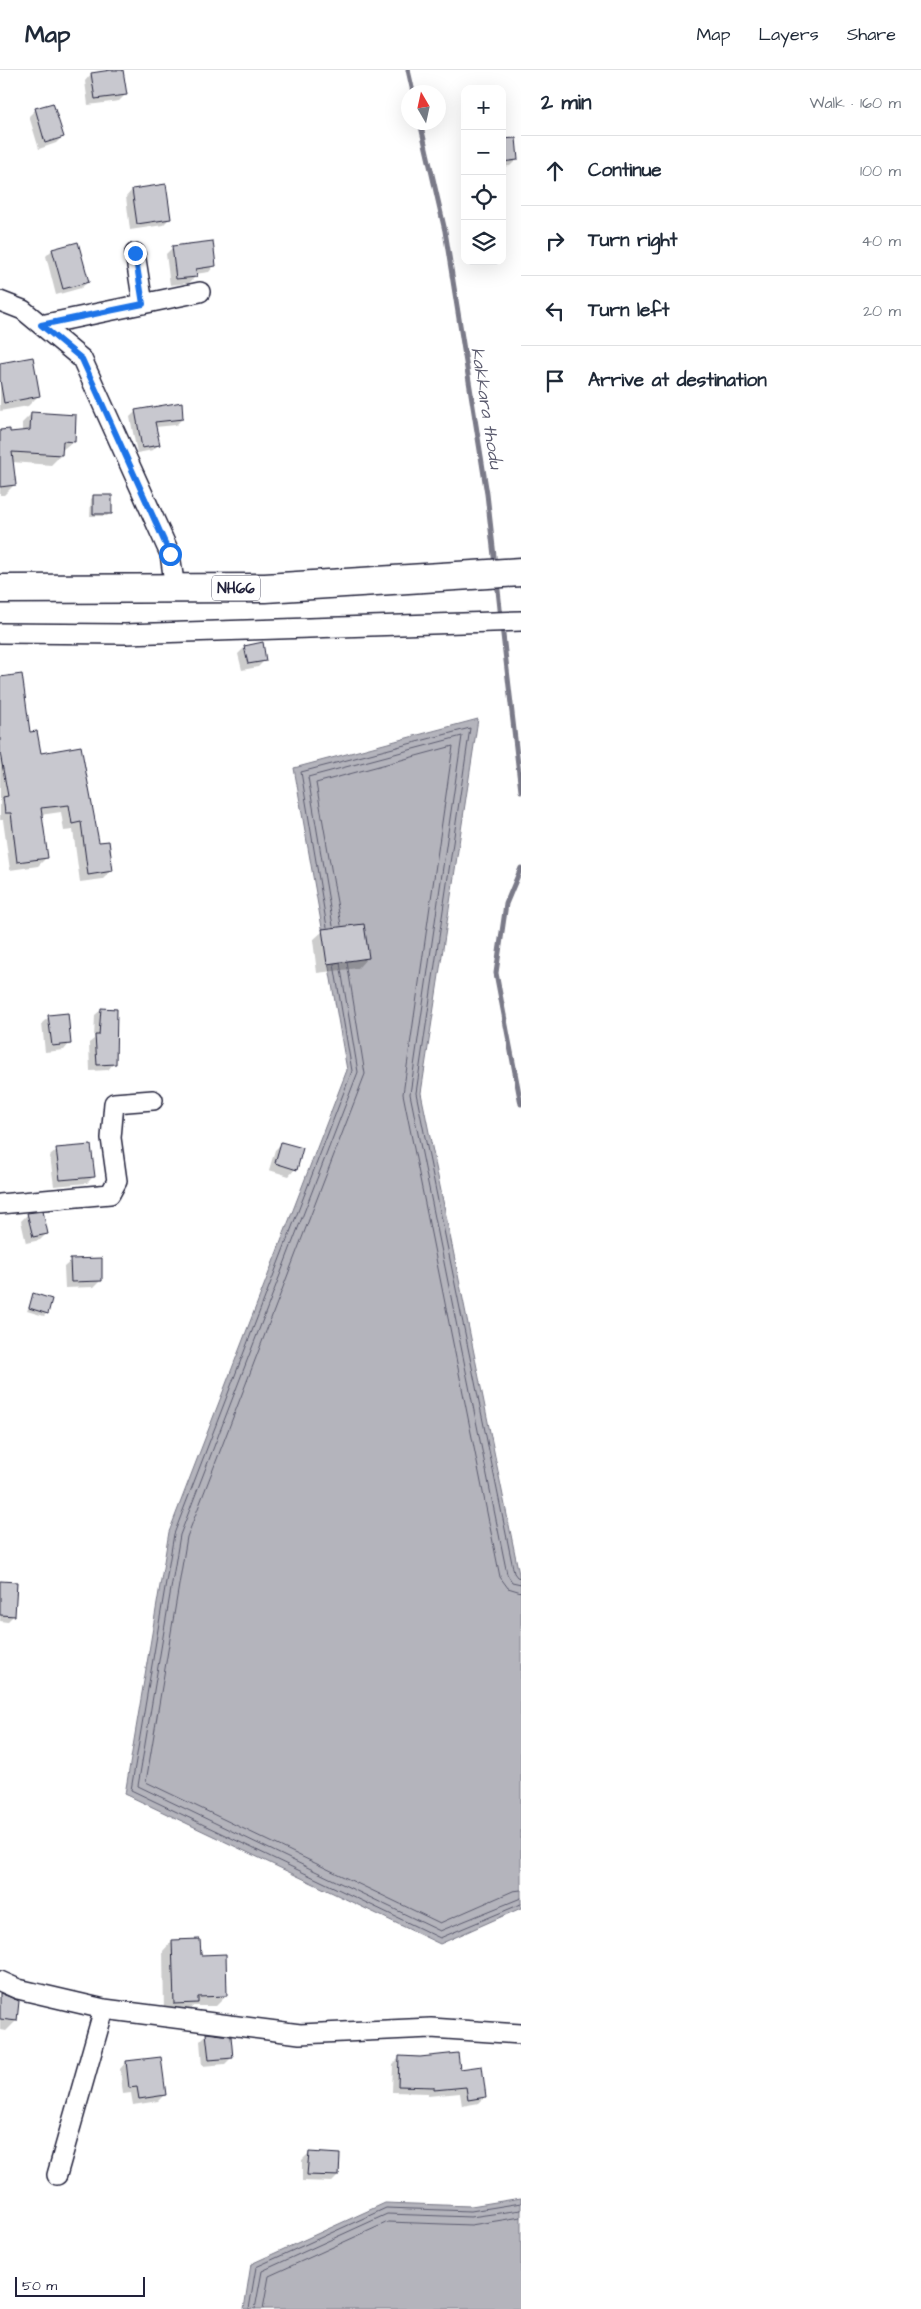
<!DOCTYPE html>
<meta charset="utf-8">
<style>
body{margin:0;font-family:"Architects Daughter",sans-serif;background:#f2f2f3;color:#1f2937}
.controls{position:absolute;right:15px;top:15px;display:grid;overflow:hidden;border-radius:10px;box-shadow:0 5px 20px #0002}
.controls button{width:45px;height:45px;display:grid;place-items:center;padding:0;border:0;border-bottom:1px solid #e0e1e3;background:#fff;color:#1f2937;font:25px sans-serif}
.compass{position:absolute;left:401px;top:15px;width:45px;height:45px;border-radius:50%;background:#fff;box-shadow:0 5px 20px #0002;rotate:351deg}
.scale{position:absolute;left:15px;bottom:12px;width:130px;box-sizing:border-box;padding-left:5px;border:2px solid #22223b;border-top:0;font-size:14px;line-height:18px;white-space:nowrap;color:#22223b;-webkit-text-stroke:4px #fff;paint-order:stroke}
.stop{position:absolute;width:15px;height:15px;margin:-11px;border:4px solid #1a73e8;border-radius:50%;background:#fff}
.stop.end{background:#1a73e8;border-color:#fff;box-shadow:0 1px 5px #0008}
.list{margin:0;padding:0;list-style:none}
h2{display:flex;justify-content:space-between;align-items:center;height:65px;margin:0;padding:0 20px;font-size:21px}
h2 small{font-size:16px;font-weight:400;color:#747a83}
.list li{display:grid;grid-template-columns:32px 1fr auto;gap:15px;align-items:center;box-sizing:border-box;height:70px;padding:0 20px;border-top:1px solid #e0e1e3}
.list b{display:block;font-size:19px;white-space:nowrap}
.list em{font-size:16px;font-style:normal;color:#747a83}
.icon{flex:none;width:28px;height:28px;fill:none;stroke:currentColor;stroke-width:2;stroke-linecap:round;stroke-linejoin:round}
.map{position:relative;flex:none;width:521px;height:2239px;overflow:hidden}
header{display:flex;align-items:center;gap:30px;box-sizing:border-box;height:70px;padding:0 25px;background:#fff;border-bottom:1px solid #e0e1e3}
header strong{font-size:24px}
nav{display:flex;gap:28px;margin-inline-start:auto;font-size:18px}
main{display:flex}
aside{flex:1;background:#fff}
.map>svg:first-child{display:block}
.water{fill:#b4b4bc;stroke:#7a7a88}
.shadow{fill:#0003}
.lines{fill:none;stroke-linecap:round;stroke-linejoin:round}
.shore{stroke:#5c5c6f;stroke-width:1}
.stream{stroke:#7a7a88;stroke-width:5}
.building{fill:#c8c8cf;stroke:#22223b}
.minor-casing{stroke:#22223b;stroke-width:22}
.highway-casing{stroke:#22223b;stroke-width:31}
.minor{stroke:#fff;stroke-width:19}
.highway{stroke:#fff;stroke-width:28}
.route{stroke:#1a73e8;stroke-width:6}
.labels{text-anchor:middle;stroke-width:4;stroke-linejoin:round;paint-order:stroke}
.shield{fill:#fff;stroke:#646476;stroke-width:1}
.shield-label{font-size:15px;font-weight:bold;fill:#22223b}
.water-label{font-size:18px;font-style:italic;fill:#5c5c6f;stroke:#fff}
</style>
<header>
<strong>Map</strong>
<nav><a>Map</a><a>Layers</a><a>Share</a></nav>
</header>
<main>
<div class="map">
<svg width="521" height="2239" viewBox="0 0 521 2239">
<rect width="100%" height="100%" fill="#fff"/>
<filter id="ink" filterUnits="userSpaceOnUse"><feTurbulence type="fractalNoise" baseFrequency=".02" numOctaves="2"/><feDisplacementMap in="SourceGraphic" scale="10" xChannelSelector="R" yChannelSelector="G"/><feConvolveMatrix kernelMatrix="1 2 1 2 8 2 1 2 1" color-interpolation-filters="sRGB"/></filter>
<g filter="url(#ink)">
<!-- water -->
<path class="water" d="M478,649l-57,374 100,491v324l-81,36 -315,-150 44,-262 178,-462 -53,-302z
M521,2128v111h-277l7,-45 134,-61 86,3z"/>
<!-- shadow -->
<path class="shadow" d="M122,0l4,24 -7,7 -31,4 -3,-24 6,-7z
M36,39l26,28 -6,6 -17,6 -10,-33z
M502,70l15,19 -7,7 -8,1z
M132,120l37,29 -6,6 -33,5 -4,-33z
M77,173l11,39 -7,6 -25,7 -10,-39 6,-6z
M173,177l42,18 -6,7 -14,2 1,2 -7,7 -19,2 -4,-31z
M0,294l38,32 -10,10 -28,5z
M136,341l46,8 -6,6 -21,2 4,17 -6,6 -16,3 -7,-36z
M32,343l41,28 -12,10v4l-10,10 -39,-3 2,23 -10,10h-4v-61l22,-2v-9z
M94,426l16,17 -3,3h-17l1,-17z
M245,577l20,13 -7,7 -16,3 -4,-16z
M0,609l40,76 58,88 13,28 -8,8 -23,3 -7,-52 -9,1 -3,-19 -21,3 6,43 -8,8 -28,4 -7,-50h-3z
M323,861l44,27 -9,10 -41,5 -4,-33z
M102,939l12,54 -6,7 -18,1 -1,-28 5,-4 1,-24z
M49,947l21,26 -6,7 -19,2 -3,-29z
M282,1073l13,26 -6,7 -20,-6 6,-20z
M57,1080l37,26 -7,7 -33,3 -4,-30z
M28,1144l18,20 -6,6 -14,3 -5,-22z
M71,1191l30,19 -7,7 -29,1 -1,-21z
M34,1224l13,19 -3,3 -17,-5z
M0,1512l14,33 -7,7 -7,-1z
M172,1871l54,55 -10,10h-23l-6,7h-23l-1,-62z
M0,1924l16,27 -10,10 -6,-1z
M206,1965l24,3 2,19 -7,7 -23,2 -2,-25z
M399,1988l59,12 27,27 -6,6 -17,3 -2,-13 -32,3v-3l-36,-1 1,-28z
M126,1992l38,33 -6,6 -25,4 -2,-12 -8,1 -3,-25z
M309,2083l29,23 -6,6 -30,-1v-21z"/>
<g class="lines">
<!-- shore -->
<path class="shore" d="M341,855l-25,-142 137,-37 -50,348 97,483 8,11 13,4
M333,856l-25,-149 154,-41 -52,358 97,480 5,8 9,2
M327,857l-26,-155 169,-44 -54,365 98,480 3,4 4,1
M347,892l18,112 -178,463 -41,245 294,141 73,-32 8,-1
M340,893l18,109 -178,463 -42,251 302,145 81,-33
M334,894l18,107 -178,463 -43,256 309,148 81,-34
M249,2239l7,-42 130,-59 85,3 50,-8
M255,2239l7,-38 125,-57 84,3 50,-7
M263,2239l6,-33 119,-54 83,3 50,-8"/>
<!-- stream -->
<path class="stream" d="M408,0l5,22
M420,52l25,109 42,263 8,71
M497,511l4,37
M502,556l19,165
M521,798l-15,36 -10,69 25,131"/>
</g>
<!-- building -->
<path class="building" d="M111,0h12l4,25 -32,4 -4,-26z
M53,33l11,34 -19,6 -10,-35z
M516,68l2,22 -16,2v-23z
M166,114l5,35 -34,5 -5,-35z
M213,171l3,25 -20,3 1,8 -21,2 -4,-33z
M78,172l11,40 -26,7 -11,-40z
M33,287l7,39 -36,7 -4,-23v-17z
M182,332l1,17 -28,3 5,23 -18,3 -7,-38z
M31,342l45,3 -1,27 -12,-1 -1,14 -50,-3 4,33 -16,2v-57l10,-1v3l20,-2z
M93,425h19v19h-19z
M263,572l3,19 -18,3 -4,-18z
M22,604l8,58 7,-1 4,22 40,-7 18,96 10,-1 4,30 -25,4 -7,-53 -9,2 -3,-19 -28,3 7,50 -31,4 -6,-49h-6l-2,-16 5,-1 -8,-43v-76z
M364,854l5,34 -42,6 -5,-35z
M101,938l16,1 -1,55 -19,1 -2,-30h4z
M68,943l3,31 -19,2 -4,-31z
M281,1072l22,6 -6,22 -22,-7z
M91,1075l4,32 -35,3 -4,-32z
M43,1141l5,23 -15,3 -6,-24z
M102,1188v23l-31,1 -1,-23z
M33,1223l19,6 -4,15 -19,-6z
M0,1511l17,1 -2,34 -15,-1z
M200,1869l1,16 25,-1 1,42 -29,1v6l-24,1 -2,-64z
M0,1923l19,8 -2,20 -17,-2z
M206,1963l25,3 2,22 -24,2z
M458,1983l2,16 22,-3 4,31 -18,3 -2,-13 -32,3v-3l-36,-1 1,-30 21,1z
M161,1987l5,38 -27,4 -2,-12 -8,1 -3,-27z
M309,2082l31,2 -1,22 -32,-1z"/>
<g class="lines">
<defs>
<path id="minor" d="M135,183l8,51
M0,231l23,9 59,49 88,195 5,35
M41,255l159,-33
M0,563l125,1 396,-13
M0,1134l110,-10 7,-13 -6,-43 3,-35 39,-3
M0,1911l18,8 86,20 196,25 131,-6 90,6
M57,2105l47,-166"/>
<path id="highway" d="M0,519l265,-1 256,-16"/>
</defs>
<!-- minor casing -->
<use href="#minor" class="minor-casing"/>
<!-- highway casing -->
<use href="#highway" class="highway-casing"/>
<!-- minor -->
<use href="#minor" class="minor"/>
<!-- highway -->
<use href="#highway" class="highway"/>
</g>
</g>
<g class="lines" filter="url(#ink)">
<!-- route -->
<path class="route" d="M135,183l8,51 -102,21 41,34 88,195"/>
</g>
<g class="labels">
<!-- shield labels -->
<rect class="shield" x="212" y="505.5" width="48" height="25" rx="4"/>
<g class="shield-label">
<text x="236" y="523">NH66</text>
</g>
<!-- water labels -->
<g class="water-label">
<text transform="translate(487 338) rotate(81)" y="6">kakkara thodu</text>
</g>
</g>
</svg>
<div class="controls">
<button>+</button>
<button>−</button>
<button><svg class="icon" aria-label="locate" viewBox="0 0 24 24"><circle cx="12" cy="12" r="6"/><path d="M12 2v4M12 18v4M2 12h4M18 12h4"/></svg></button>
<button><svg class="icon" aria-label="layers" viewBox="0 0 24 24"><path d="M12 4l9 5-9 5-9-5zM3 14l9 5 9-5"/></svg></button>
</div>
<svg class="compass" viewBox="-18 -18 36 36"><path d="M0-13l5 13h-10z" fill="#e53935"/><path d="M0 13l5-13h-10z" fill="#747a83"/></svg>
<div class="scale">50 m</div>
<div class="stop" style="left:170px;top:484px"></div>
<div class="stop end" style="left:135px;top:183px"></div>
</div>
<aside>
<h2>2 min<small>Walk · 160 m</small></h2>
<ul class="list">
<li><svg class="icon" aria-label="ahead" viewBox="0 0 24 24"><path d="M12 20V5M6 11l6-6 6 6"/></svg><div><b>Continue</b></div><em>100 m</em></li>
<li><svg class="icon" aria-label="right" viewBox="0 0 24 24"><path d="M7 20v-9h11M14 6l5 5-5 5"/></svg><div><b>Turn right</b></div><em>40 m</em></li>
<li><svg class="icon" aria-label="left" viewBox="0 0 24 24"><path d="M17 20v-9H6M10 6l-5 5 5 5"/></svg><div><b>Turn left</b></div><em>20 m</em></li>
<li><svg class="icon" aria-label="arrive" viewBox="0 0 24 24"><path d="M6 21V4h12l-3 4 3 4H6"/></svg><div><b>Arrive at destination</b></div></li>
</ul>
</aside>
</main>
